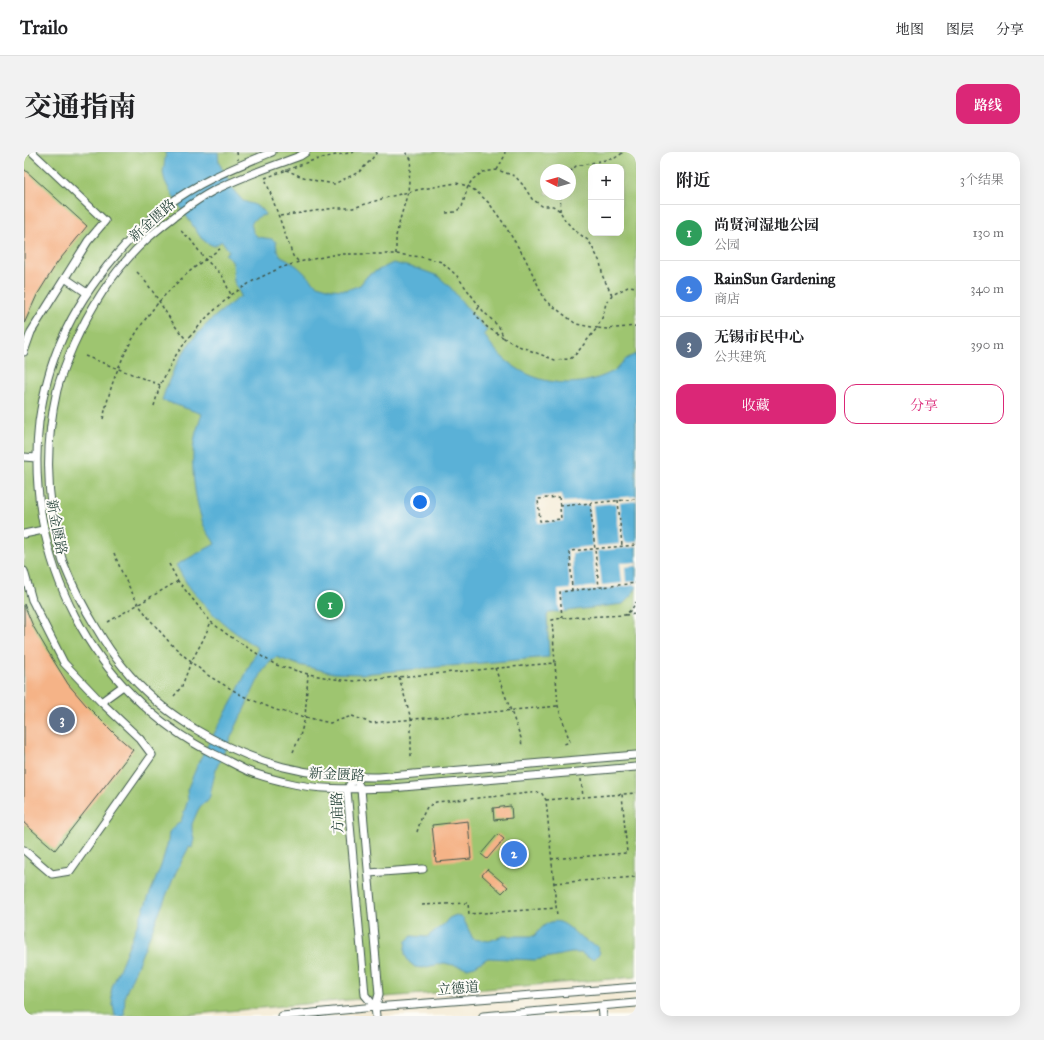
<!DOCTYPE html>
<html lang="zh">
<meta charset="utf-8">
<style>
body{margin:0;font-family:"IM FELL Great Primer","Noto Serif SC",serif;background:#f2f2f2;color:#202124}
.controls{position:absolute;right:12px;top:12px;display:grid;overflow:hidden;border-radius:8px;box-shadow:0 4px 16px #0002}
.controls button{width:36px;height:36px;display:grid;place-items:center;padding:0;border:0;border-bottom:1px solid #e0e0e0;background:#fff;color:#202124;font:20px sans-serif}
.compass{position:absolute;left:516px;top:12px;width:36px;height:36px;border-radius:50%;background:#fff;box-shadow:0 4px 16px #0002;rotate:275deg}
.you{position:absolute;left:396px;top:350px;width:14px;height:14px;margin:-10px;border:3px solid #fff;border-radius:50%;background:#1a73e8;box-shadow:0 0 0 6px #1a73e833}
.badge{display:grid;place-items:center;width:26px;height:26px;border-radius:50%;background:#db2777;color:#fff;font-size:13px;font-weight:700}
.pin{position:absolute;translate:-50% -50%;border:2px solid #fff;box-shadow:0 1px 4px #0006}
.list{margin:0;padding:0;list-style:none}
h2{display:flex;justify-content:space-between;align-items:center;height:52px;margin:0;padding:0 16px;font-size:17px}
h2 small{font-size:13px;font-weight:400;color:#757577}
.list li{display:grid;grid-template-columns:26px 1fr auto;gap:12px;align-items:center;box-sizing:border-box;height:56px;padding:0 16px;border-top:1px solid #e0e0e0}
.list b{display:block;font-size:15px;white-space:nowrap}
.list p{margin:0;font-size:13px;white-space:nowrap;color:#757577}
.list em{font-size:13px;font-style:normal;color:#757577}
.actions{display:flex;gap:8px;padding:12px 16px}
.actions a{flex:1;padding:9px 0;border:1px solid #db2777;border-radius:12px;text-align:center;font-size:14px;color:#db2777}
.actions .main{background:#db2777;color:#fff}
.map{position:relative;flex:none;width:612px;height:864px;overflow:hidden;border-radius:12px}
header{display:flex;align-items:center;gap:24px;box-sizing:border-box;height:56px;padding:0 20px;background:#fff;border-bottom:1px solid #e0e0e0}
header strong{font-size:19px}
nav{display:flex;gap:22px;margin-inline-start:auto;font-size:14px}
.intro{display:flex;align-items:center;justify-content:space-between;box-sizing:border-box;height:96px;padding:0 24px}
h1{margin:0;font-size:28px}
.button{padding:10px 18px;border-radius:12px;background:#db2777;color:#fff;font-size:14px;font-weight:700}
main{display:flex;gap:24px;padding:0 24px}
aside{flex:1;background:#fff;border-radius:12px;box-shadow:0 4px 16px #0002}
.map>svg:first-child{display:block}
.green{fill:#9ec570;stroke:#5e8152;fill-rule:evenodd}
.water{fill:#5ab1d7;stroke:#3c7786}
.pier{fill:#f4ebd5;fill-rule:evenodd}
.building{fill:#f5b387}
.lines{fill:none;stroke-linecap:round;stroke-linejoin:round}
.minor-casing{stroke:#3f574c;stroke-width:9}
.path{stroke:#3f574c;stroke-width:1.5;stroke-dasharray:3 3;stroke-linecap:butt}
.minor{stroke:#fff;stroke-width:7}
.labels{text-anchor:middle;stroke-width:4;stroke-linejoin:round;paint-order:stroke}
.street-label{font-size:14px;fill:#1f3d34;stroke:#fdfcf7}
</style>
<header>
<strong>Trailo</strong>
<nav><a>地图</a><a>图层</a><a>分享</a></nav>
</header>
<div class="intro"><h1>交通指南</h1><a class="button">路线</a></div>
<main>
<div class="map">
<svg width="612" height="864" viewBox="0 0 612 864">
<rect width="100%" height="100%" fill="#fdfcf7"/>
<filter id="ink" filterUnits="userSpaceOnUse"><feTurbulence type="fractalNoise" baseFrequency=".025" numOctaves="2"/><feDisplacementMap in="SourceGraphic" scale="8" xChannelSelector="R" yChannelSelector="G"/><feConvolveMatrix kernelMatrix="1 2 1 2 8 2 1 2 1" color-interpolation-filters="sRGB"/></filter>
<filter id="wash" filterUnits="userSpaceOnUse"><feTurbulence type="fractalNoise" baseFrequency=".012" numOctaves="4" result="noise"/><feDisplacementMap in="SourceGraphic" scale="16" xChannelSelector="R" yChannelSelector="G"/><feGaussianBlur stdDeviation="0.9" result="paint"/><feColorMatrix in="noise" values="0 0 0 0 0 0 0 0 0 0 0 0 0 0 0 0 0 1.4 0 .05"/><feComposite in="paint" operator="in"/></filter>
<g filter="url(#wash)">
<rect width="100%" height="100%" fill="#f4ebd5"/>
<!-- green -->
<path class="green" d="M0,0h612v825l-288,23 -174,16h-150zM567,15h30v66h-30zM522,18h24v24h-24z"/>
<!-- water -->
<path class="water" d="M142,0h52l1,11 16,29 8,9 12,4 9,6 1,4c-6,1 -9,3 -14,8l2,9 5,5 14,2 4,3 1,8 4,6 6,3 11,8 19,18 14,4 16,1 13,-5 8,-10 25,-12 26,6 19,7 12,11 21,26 16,17 -3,4c26,45 81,62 128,38 5,-2 7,-7 11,-10 3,-4 9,-6 13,-8v234l-6,9 -7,7 -64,8c-5,0 -10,-2 -12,4l2,41 -188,17 -28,-1 -34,-8 -23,-8 -11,10 -8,15 -41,87 -5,21 -1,6 -3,6 -5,2 -4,6 -6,14v7l2,7 -2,10 -3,-1 -13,25 -51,123 -1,21h-9l-4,-22 1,-7 49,-121 7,-24 1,-10 12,-11 7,-21 -1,-10 13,-31 34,-61 24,-50c-26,-16 -49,-35 -67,-59 -6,-7 -10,-16 -15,-24l39,-21c-3,-6 -8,-12 -11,-18 -10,-28 -15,-66 -8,-94 2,-6 4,-12 6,-18l-40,-14c5,-15 11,-31 20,-45 13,-23 38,-44 59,-59 -2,-5 -6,-10 -7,-15 -2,-13 3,-19 -9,-27l4,-3 -7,-10 -8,5 -7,-3 -6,-5 -31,-47 -5,-10 -2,-8z
M432,763l7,3 10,21 16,2 14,-5h31c5,-5 10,-12 17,-14 13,-4 22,11 32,17 4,3 10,5 14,7l3,7 -6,6 -7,-2 -6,-4h-10l-36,7 -47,-2 -13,8 -8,2 -23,-5 -22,5 -7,-1 -6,-5 -4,-7v-7l1,-7 6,-5 15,1 17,-13 5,-6z"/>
<!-- pier -->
<path class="pier" d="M538,342l1,8 73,-6v5l-16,2 4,40 12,-1v5l-38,4 4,34 20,-2 -2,-20 16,-1v4l-11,1 1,15 10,-1v4l-73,9 1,17 -5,1 -1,-22 12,-1 -3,-40 25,-3 -3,-41 -26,2v14l-25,2 -2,-26zM592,351l3,41 -22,2 -4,-41zM568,399l4,35 -22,3 -2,-36z"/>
<g id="blocks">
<!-- building -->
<path class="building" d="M0,17l63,57 -30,37 -20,32 -13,29z
M0,452l9,22 17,29 18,29 18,21 29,29 18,16 -78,100 -31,-27z
M487,654l1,12 -18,2 -1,-12z
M444,669l3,38 -35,3 -4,-37z
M474,682l6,5 -17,20 -6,-5z
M463,717l21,18 -6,6 -20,-18z"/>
</g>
</g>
<g filter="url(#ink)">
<use href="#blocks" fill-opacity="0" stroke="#3f574c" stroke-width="1"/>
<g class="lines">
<defs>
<path id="minor" d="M248,0c-39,16 -74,30 -107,55 -18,14 -33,30 -48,47 -22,26 -42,54 -55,85 -12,26 -19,55 -23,83 -15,135 52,271 175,332 11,5 23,12 34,17 12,5 25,8 37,11 35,9 70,7 106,6l245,-21
M282,0l-6,4c-29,11 -60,21 -87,35 -24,13 -45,30 -65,47 -33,30 -57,68 -75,108 -6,14 -12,29 -16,44 -9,40 -11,81 -5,122 2,16 6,34 11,50 9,23 21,46 34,67 15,26 33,49 56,69 12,12 28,22 42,31 60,36 114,49 184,48l257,-22
M41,126l22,15
M0,200l7,-20 57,-91 17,-20 -73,-69
M0,305l12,1
M0,382l19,-4
M0,419l8,29 32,63 37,39 39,37 12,16 -82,116 -18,3 -28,-24
M77,550l22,-16
M330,625l-7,13 18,205 10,12 1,9
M330,625l7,12 18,205 -4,15
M345,721l54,-4
M578,854l1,10
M258,864l93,-9 261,-20
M459,864l153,-13"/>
</defs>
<!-- minor casing -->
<use href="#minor" class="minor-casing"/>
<!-- path -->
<path class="path" d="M213,0l1,8
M262,18l14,6 17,5 17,3 25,-12 12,-12 6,-8
M473,18l7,-13 1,-5
M546,20l6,-6 39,-8 9,-6
M536,59l1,-17
M422,61l9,-1 7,-5 6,-21 5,-7 10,-7 14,-2 18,6 8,9 9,14 10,7h11l7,5 5,9 9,10 15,11 11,21 3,15 9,18
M256,64l55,-8h18l35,-11 29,-7 39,-7 12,3 9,6 12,11 13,18 23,37 20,42 31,24 21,4 6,-12 3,-13 6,-8 18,-9 6,1
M157,79l9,8 15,20 17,16 9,20
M372,102v-18l5,-20 7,-24 3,-33 -6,-7
M274,109l-5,-5 -28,-78 46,-17 20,-5 24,-4
M113,120c20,20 30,48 50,68
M455,155l-4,7 12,13 17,11
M61,204l75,29
M130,254l6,-21 16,-30 11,-15 20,-23 24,-22 22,-14 27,-13 19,-6 38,-8h59l25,3 21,5 15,14 26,35 16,16 5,11 12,7 39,15 15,-1 6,-5 21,-26 10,1 29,-3
M79,267c4,-17 8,-34 15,-50 20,-50 57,-91 102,-120
M535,345l2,22 -21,2 -2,-22z
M594,348l4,46
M566,351l9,84
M536,354l76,-7
M90,401l9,22 15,29 14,18 18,21 21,19 18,14 34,20 33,14 54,13 22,-7 19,7 187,-17
M145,412l9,17 33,41 17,13 25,16 23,14 32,9 26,5 20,2 201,-18 -3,-43 10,-2 63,-3 7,-6 4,-7
M548,439l-2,-40 66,-6
M601,463l11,-1
M538,466l-2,-26 76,-9
M84,470l70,-41
M531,511l3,43 12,36 -6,2
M471,516l26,70 1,9
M375,525l12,42v38
M150,544l8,-10 9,-24 12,-22 8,-18
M269,600l7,-16 5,-18 3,-44
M557,627l2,18
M522,648l90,-7
M393,680l4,-13 6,-12 9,-5 105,-10 5,8 11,116
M527,707l76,-6 -5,-59
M530,731l82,-6
M398,753l46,-2 1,11 87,-6"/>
<!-- minor -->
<use href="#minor" class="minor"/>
</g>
</g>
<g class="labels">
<!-- street labels -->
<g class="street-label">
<text transform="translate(128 68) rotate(-41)" y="5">新金匮路</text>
<text transform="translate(33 375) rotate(79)" y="5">新金匮路</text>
<text transform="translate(313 622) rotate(3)" y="5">新金匮路</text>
<text transform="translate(313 661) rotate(-92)" y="5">方庙路</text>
<text transform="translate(434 836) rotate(-4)" y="5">立德道</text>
</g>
</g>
</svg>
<div class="controls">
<button>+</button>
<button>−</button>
</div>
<svg class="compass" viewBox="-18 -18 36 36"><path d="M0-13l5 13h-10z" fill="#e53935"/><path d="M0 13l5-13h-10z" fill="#757577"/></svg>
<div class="you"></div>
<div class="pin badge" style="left:306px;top:453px;background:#2e9e5b">1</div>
<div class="pin badge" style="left:490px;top:702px;background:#3f7fe0">2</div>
<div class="pin badge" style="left:38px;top:568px;background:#5c6f8a">3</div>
</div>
<aside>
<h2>附近<small>3个结果</small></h2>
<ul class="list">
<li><span class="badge" style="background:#2e9e5b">1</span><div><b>尚贤河湿地公园</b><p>公园</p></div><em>130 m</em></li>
<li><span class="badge" style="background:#3f7fe0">2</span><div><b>RainSun Gardening</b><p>商店</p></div><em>340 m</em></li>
<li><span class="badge" style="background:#5c6f8a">3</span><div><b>无锡市民中心</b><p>公共建筑</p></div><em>390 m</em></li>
</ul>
<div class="actions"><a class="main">收藏</a><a>分享</a></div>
</aside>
</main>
